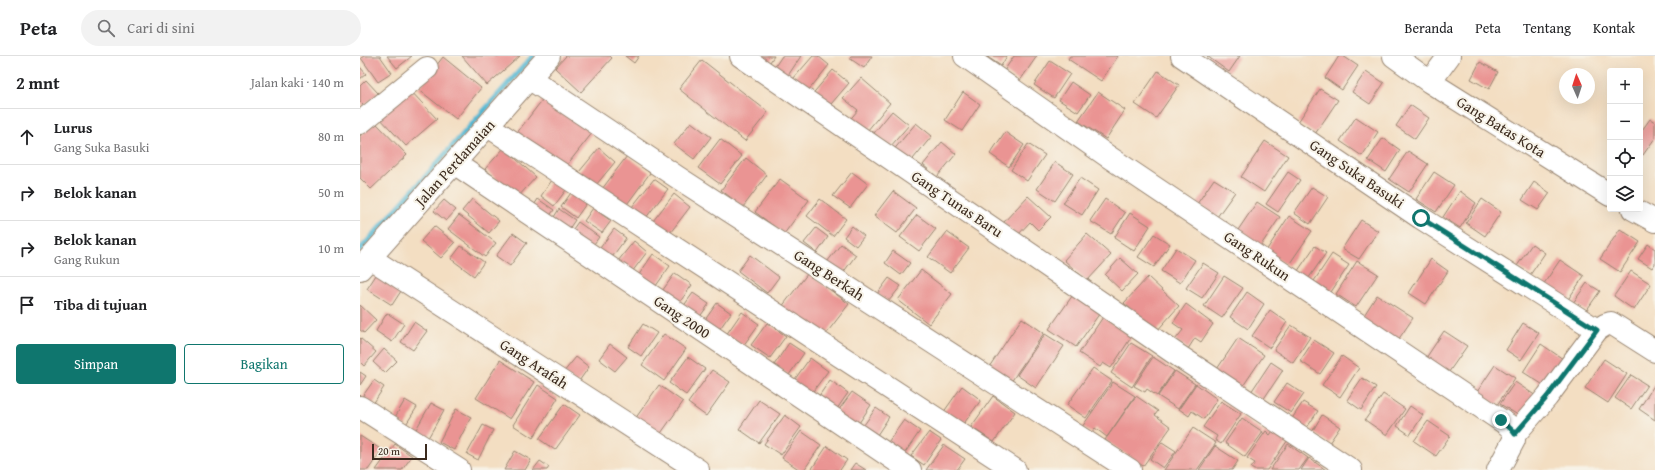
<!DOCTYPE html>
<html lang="id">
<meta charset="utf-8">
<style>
body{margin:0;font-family:"Gentium Book Plus",serif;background:#f2f2f2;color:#202124}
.controls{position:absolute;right:12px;top:12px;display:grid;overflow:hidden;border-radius:4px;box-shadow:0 4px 16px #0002}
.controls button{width:36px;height:36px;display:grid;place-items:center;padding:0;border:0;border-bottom:1px solid #e0e0e0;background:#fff;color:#202124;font:20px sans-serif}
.compass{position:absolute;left:1199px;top:12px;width:36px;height:36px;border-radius:50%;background:#fff;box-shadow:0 4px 16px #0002;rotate:357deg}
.scale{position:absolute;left:12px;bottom:10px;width:55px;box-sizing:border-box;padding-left:4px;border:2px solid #3b2a1e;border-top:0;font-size:11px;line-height:14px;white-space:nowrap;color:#3b2a1e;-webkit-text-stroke:3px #f7f3e8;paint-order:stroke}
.stop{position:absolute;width:12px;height:12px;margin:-9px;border:3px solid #0f766e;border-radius:50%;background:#fff}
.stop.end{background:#0f766e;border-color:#fff;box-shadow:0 1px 4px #0008}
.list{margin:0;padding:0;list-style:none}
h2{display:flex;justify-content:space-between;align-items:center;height:52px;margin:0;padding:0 16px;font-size:17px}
h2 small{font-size:13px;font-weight:400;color:#757577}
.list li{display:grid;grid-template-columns:26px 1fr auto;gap:12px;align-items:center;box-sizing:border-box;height:56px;padding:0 16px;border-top:1px solid #e0e0e0}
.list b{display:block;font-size:15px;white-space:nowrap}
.list p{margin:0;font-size:13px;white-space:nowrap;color:#757577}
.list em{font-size:13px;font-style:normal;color:#757577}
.actions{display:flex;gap:8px;padding:12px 16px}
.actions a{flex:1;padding:9px 0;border:1px solid #0f766e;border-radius:4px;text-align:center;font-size:14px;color:#0f766e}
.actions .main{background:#0f766e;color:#fff}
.icon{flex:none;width:22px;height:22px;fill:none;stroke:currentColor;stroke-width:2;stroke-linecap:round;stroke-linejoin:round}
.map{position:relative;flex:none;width:1295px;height:414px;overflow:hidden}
header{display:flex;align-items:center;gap:24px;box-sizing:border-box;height:56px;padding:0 20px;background:#fff;border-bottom:1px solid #e0e0e0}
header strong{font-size:19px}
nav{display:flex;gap:22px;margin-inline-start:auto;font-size:14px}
.search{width:280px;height:36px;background:#f2f2f2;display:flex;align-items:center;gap:10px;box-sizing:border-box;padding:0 14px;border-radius:22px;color:#757577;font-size:15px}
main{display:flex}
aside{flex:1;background:#fff}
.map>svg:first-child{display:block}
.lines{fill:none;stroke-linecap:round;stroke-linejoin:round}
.stream{stroke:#56b9d4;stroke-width:5.5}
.building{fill:#ea9493}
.minor-casing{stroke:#978470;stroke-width:24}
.minor{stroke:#fff;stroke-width:22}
.route{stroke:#0f766e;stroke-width:5}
.labels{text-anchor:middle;stroke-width:4;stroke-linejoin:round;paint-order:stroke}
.street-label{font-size:15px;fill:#3b2a1e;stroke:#f7f3e8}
</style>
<header>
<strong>Peta</strong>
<div class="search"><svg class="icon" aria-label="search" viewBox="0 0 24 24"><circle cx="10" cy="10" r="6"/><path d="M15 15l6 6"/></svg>Cari di sini</div>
<nav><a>Beranda</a><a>Peta</a><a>Tentang</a><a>Kontak</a></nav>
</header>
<main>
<aside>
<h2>2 mnt<small>Jalan kaki · 140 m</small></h2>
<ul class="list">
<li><svg class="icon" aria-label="ahead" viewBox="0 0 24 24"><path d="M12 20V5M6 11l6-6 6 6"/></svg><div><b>Lurus</b><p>Gang Suka Basuki</p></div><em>80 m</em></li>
<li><svg class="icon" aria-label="right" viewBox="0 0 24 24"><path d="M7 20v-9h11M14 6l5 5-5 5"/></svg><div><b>Belok kanan</b></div><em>50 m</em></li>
<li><svg class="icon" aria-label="right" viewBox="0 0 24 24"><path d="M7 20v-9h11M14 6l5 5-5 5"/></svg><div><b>Belok kanan</b><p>Gang Rukun</p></div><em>10 m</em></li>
<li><svg class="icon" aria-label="arrive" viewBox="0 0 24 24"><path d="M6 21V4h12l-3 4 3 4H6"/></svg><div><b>Tiba di tujuan</b></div></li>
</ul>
<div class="actions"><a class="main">Simpan</a><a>Bagikan</a></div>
</aside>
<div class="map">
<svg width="1295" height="414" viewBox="0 0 1295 414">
<rect width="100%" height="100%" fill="#f7f3e8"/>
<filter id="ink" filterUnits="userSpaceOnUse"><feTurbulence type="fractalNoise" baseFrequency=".025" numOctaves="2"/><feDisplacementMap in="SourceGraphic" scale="8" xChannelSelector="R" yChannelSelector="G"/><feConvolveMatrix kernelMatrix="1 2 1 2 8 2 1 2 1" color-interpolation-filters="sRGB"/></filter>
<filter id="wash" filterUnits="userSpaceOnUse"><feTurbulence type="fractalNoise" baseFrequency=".012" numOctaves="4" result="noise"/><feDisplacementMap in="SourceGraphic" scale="16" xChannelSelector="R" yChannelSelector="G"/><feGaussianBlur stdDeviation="0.9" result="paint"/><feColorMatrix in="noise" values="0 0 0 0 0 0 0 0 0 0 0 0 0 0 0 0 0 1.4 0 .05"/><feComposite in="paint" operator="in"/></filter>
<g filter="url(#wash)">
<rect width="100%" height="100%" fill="#f3dec2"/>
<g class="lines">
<!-- stream -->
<path class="stream" d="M0,194l173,-194"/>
</g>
<g id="blocks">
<!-- building -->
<path class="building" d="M4,0h16l12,17 -14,9 -17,-24z
M27,0h25l-15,12z
M102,0h58l-33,29z
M206,0h44l2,2 -31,34 -26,-24z
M265,0h14l-5,7z
M388,0h26l-8,12z
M422,0h19l-18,27 -13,-9z
M453,0h5l11,9 -21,26 -15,-12z
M491,0h21l-8,12 -15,-10z
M626,0h21l-6,10z
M654,0h23l-18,26 -15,-11z
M710,0h48l-17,25 -33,-22z
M847,0h33l-11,16z
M979,0h4l15,10 -16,24 -17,-12z
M83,1l38,31 -25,31 -38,-30z
M342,4l66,52 -23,29 -66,-52z
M690,5l20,13 -16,24 -20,-13z
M1120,6l18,10 -9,17 -18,-10z
M0,11l6,7 -6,5z
M473,14l16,13 -24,28 -16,-13z
M798,15l21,14 -23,33 -21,-14z
M1006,15l18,12 -14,21 -18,-12z
M501,22l29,25 -27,33 -16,-13 11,-13 -15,-12z
M6,24l12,13 -14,13 -4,-4v-16z
M711,26l19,13 -12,17 -19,-12z
M49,33l28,30 -31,27 -28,-30z
M960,33l18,11 -23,34 -17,-12z
M603,36l17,12 -18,27 -17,-11z
M738,36l27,18 -19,29 -28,-18z
M186,39l47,37 -30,38 -47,-36z
M1050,49l19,13 -14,21 -19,-13z
M532,55l17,14 -19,22 -16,-14z
M996,61l22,15 -16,24 -22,-15z
M1290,63l5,3v16l-12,17 -3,-2v-20z
M15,66l32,33 -36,34 -11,-11v-42z
M331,66l20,15 -17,22 -20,-15z
M556,67l16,13 -24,29 -16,-13z
M645,76l19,13 -15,22 -19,-13z
M1023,82l17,12 -14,22 -18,-12z
M360,83l22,17 -22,28 -22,-16z
M905,85l23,15 -24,36 -23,-15z
M582,86l14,12 -19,23 -14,-12z
M668,88l17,11 -18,26 -16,-11z
M144,92l32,29 -19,21 -32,-29z
M239,92l16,14 -19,23 -17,-13z
M1048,95l20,13 -19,28 -20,-13z
M267,100l23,17 -28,38 -23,-18z
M386,102l21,17 -24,32 -22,-17z
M695,106l18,12 -18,27 -18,-12z
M492,116l16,12 -18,24 -17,-12z
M928,116l12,8 -22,32 -12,-8z
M1074,116l20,13 -18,27 -20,-13z
M720,122l18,12 -16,25 -19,-12z
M294,123l14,10 -26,34 -14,-11z
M420,123l29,21 -25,34 -29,-22z
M854,123l21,13 -18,25 -20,-13z
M192,124l14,10 -12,16 -13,-10z
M1174,126l16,11 -12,17 -16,-10z
M952,131l16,10 -18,27 -16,-11z
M213,134l15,11 -12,17 -15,-11z
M533,135l23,17 -19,25 -23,-17z
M1100,135l16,12 -16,25 -17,-11z
M314,138l16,13 -20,26 -17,-12z
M668,140l23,21 -13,13 -8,-8 -13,14 -14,-13z
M112,143l27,22 -10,12 -27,-22z
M178,143l16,11 -8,11 -15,-11z
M460,143l26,20 -13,17 -26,-20z
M745,143l20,14 -14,21 -21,-13z
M1122,143l19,13 -16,24 -19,-13z
M84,144l12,10 -10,11 -12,-10z
M897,146l23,15 -21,31 -23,-15z
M233,152l18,13 -9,12 -18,-12z
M199,153l16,11 -11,16 -15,-11z
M770,157l20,13 -16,25 -20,-13z
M99,159l37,28 -11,14 -37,-28z
M557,159l19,14 -17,22 -19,-14z
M929,160l23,15 -24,35 -22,-15z
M1001,164l17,11 -19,28 -17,-10z
M218,166l21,15 -10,14 -21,-15z
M74,170l21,17 -14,15 -20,-17z
M492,170l12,10 -8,10 -12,-9z
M456,172l12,9 -11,16 -13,-10z
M254,173l12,9 -19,26 -12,-9z
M1260,173l20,13 -20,30 -20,-13z
M587,176l22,16 -19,25 -22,-16z
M153,177l14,10 -17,23 -14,-10z
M727,178l24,21 -24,26 -23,-21z
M794,178l16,10 -16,23 -16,-10z
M274,185l13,11 -15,20 -14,-11z
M481,188l15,11 -16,22 -16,-11z
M1172,188l13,9 -15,22 -13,-9z
M1288,188l7,5v15l-3,4 -14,-9z
M101,190l23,16 -10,14 -23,-17z
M955,190l11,7 -20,29 -11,-7z
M816,192l19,12 -15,23 -19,-12z
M533,195l17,12 -9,12 -16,-12z
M293,198l17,12 -17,24 -17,-11z
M972,198l17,11 -18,27 -17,-11z
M390,199l29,22 -12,16 -29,-22z
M760,202l18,16 -16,17 -17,-16z
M1071,203l17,12 -22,33 -17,-11z
M1200,204l24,16 -17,25 -24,-16z
M997,205l21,13 -22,33 -20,-13z
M843,207l16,10 -17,25 -16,-10z
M561,214l31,24 -23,30 -31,-24z
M1271,215l20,13 -17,26 -20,-14z
M18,216l25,16 -11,17 -25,-16z
M315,217l17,12 -15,21 -17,-12z
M448,217l41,31 -27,35 -41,-31z
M864,220l19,12 -21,30 -18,-12z
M788,221l31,29 -23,26 -32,-29z
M529,222l12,8 -13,16 -11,-8z
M1227,227l13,8 -14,20 -13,-8z
M715,236l27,18 -26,37 -27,-18z
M887,236l17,12 -16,25 -18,-12z
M333,237l16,11 -13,18 -16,-11z
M1017,239l36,23 -17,25 -35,-23z
M357,247l14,10 -15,21 -14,-10z
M826,248l27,20 -12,18 -6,-4 -7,11 -13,-9 8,-10 -10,-7z
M0,249l16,15 -12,13 -4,-3z
M910,254l17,12 -17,26 -18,-12z
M382,256l17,12 -16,22 -17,-11z
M27,257l17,11 -12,18 -16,-11z
M743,261l29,19 -21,32 -8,-5 -3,4 -21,-14z
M662,262l22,15 -33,49 -22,-15z
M54,266l13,9 -14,19 -12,-8z
M407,267l19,13 -16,22 -19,-13z
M1163,267l16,10 -18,27 -15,-10z
M283,268l14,9 -16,23 -13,-9z
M931,269l19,12 -17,26 -19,-13z
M1084,275l23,15 -23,33 -22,-15z
M304,278l22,15 -22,32 -22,-16z
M685,278l19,12 -28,42 -19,-13z
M0,282l16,14 -12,14 -4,-4z
M878,282l26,17 -25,37 -26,-17z
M954,284l20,13 -14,21 -20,-13z
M429,287l15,10 -15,22 -15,-10z
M771,287l21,13 -20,31 -21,-14z
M250,288l17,13 -12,14 -16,-12z
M1181,288l22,15 -18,27 -22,-14z
M24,293l13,12 -12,12 -12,-11z
M982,300l17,12 -19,29 -18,-12z
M216,301l13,10 -12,17 -14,-11z
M328,301l17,12 -19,26 -17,-12z
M793,301l21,14 -17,25 -10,-7 -2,3 -11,-6z
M450,302l18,13 -20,27 -18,-12z
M1244,303l23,15 -19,29 -23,-15z
M140,304l34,22 -24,37 -34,-21z
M911,306l12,8 -20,30 -12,-8z
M1135,309l20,13 -18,27 -20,-13z
M733,312l19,13 -26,37 -19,-13z
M352,314l18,12 -24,34 -18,-13z
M815,315l20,13 -17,25 -20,-13z
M0,316l6,4 -6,9z
M1271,319l16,10 -16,24 -16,-11z
M1002,322l14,9 -15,23 -14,-10z
M14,324l10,7 -11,17 -11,-7z
M470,324l18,13 -16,23 -18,-13z
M753,326l22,14 -28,41 -12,-9 -4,5 -9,-6z
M1155,326l21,14 -15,21 -21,-13z
M927,327l17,11 -13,19 -17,-11z
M836,328l21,15 -13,20 -12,-8 -3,5 -10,-7z
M1295,328v36l-16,-11z
M178,329l20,13 -25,40 -20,-13z
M299,329l24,17 -24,34 -24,-17z
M602,330l19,14 -19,26 -19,-13z
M492,336l19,13 -16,24 -20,-14z
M1023,338l22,15 -18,26 -22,-15z
M633,340l22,16 -21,30 -23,-15z
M776,340l22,15 -3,4 16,12 -28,39 -38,-26z
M45,344l12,7 -12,19 -11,-7z
M399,344l21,14 -21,29 -20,-14z
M861,345l20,13 -20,30 -6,-4 2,-4 -14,-9z
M943,346l15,9 -14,21 -15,-9z
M71,347l13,7 -16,28 -13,-7z
M204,348l16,11 -25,35 -16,-11z
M1050,350l13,9 -13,20 -13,-9z
M516,352l13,9 -16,24 -14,-9z
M96,353l15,8 -17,33 -15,-8z
M425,359l16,12 -20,28 -17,-11z
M962,359l18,12 -11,16 -17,-11z
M882,362l21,14 -18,25 -20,-14z
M544,364l16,11 -18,26 -16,-12z
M1068,365l22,15 -14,20 -22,-15z
M123,369l10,5 -15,30 -11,-6z
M916,371l14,10 -23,33h-13l-3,-2 4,-5 -8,-5 19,-27 4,4z
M833,372l23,15 -19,27h-33z
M441,375l20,14 -17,25h-4l-18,-12z
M569,376l12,8 -17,25 -13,-9z
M0,380l22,14 -14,20h-8z
M802,386l14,9 -13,17 -13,-9z
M35,388l17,12 -10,14h-26z
M928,388l20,14 -9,12h-29z
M584,389l21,14 -8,11h-31z
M467,390l20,14 -7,10h-29z
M855,390l23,15 -6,9h-33z
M155,395l16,9 -6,10h-21z
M949,402l17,12h-25z
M180,405l9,6 -2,3h-14z
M495,407l11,7h-16z"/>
</g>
</g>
<g filter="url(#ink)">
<use href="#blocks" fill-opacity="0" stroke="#978470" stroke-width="1"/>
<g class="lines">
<defs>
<path id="minor" d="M381,0l432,296 178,118
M605,0l141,99 402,270 6,7v8l-16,30
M822,0l239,162 176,112 8,-5 6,-2 44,28
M1034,0l36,26 180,113
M169,22l148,99 453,293
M1070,26l19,-26
M0,67l67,-55
M128,70l527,344
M94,107l456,307
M1273,153l22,12
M10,202l328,212
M0,213l189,-213
M0,351l99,63
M1155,378l32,-37 50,-67"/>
</defs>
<!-- minor casing -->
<use href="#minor" class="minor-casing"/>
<!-- minor -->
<use href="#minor" class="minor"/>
</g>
</g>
<g class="lines" filter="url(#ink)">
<!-- route -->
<path class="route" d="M1061,162l176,112 -50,67 -32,37 -3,-4 -11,-10"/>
</g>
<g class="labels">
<!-- street labels -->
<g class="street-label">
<text transform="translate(1141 71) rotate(32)" y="5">Gang Batas Kota</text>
<text transform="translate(95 107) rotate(-48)" y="5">Jalan Perdamaian</text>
<text transform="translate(997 118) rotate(34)" y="5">Gang Suka Basuki</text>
<text transform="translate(597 148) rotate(34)" y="5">Gang Tunas Baru</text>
<text transform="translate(897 200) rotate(34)" y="5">Gang Rukun</text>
<text transform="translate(469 219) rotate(33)" y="5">Gang Berkah</text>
<text transform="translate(322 261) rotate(34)" y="5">Gang 2000</text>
<text transform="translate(174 308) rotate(33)" y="5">Gang Arafah</text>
</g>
</g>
</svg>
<div class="controls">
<button>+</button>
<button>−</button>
<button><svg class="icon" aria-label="locate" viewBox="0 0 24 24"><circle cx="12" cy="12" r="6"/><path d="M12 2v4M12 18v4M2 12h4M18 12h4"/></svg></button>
<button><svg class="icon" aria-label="layers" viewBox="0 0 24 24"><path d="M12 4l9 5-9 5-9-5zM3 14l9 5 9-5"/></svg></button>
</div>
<svg class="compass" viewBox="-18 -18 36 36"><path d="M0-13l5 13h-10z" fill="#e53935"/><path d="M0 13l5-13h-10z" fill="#757577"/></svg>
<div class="scale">20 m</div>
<div class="stop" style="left:1061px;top:162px"></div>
<div class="stop end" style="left:1141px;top:364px"></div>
</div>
</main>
